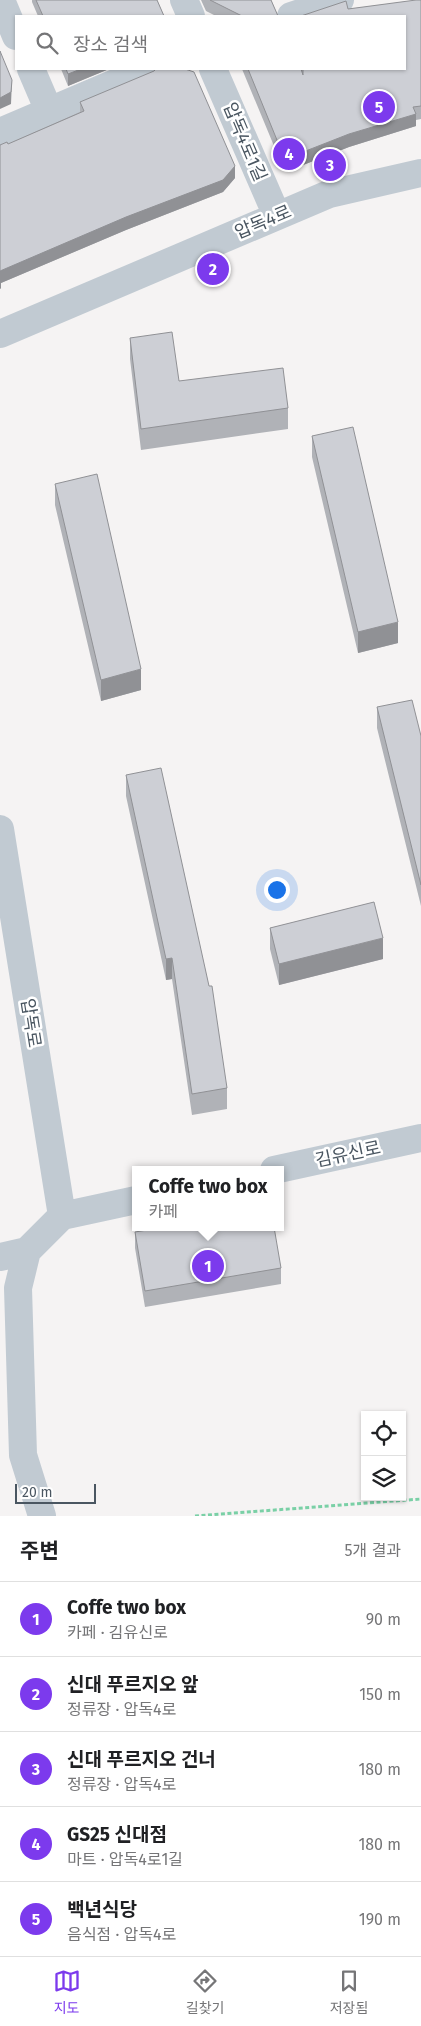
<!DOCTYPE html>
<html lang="ko">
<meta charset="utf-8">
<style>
body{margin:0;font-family:"Fira Sans","Noto Sans KR",sans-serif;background:#f2f2f2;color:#202124}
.controls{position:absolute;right:15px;bottom:15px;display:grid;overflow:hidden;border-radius:0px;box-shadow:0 1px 4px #0004}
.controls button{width:45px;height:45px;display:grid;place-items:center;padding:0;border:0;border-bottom:1px solid #e0e0e0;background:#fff;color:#202124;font:25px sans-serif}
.scale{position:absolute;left:15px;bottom:12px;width:81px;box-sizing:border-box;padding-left:5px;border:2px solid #4a5661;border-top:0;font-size:14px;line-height:18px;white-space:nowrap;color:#4a5661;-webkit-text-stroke:4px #fff;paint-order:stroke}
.you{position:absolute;left:276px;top:889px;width:18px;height:18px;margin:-12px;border:4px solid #fff;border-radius:50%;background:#1a73e8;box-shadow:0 0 0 8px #1a73e833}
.badge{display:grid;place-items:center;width:32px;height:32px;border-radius:50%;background:#7c3aed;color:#fff;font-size:16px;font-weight:700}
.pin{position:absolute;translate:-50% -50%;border:2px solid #fff;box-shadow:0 1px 5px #0006}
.popup{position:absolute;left:132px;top:1166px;width:152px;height:65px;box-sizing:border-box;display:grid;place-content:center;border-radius:0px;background:#fff;filter:drop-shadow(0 1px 4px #0005);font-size:16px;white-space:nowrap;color:#757577}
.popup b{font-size:19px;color:#202124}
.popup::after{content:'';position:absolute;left:50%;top:100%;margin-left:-10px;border:10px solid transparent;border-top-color:#fff}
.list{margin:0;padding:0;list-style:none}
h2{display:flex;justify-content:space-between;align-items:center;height:65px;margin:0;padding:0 20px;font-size:21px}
h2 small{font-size:16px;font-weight:400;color:#757577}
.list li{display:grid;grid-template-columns:32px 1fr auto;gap:15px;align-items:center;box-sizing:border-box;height:75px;padding:0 20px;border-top:1px solid #e0e0e0}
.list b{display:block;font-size:19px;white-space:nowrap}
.list p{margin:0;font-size:16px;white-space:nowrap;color:#757577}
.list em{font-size:16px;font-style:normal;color:#757577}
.icon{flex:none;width:28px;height:28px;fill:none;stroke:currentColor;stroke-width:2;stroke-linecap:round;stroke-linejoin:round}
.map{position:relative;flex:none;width:421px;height:1516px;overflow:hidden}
.search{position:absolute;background:#fff;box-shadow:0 1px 4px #0004;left:15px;right:15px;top:15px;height:55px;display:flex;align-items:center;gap:12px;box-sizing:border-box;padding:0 18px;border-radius:0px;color:#757577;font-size:19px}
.sheet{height:440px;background:#fff}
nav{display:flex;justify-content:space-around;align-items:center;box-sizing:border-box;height:70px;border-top:1px solid #e0e0e0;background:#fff;font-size:14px;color:#757577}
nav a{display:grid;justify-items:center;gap:2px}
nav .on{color:#7c3aed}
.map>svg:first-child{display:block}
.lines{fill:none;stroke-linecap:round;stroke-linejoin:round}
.path{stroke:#7ad0a6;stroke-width:3;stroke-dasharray:4 2.5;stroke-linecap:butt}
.minor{stroke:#c1cad2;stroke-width:28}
.wall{fill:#b0b2b7}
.shaded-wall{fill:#909195}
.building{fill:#cdcfd5;stroke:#909195}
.labels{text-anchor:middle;stroke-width:5;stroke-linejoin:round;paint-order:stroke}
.street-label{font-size:18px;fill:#4a5661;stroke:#fff}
</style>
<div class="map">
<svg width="421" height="1516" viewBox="0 0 421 1516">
<rect width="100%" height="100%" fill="#f5f3f3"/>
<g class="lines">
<!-- path -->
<path class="path" d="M195,1516l226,-17"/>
<!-- minor -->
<path class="minor" d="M1,0l15,36
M184,0l7,16
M291,16l49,-16
M31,69l18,42
M213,69l64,147
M0,132l148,-63
M0,334l329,-140 92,-21
M0,829l62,387
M274,1170l147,-32
M62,1216l74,-16
M27,1251l-9,37 5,167 19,61
M0,1257l27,-6 35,-35"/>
</g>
<!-- wall -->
<path class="wall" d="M32,0h125l7,16h-126l-6,-14z
M201,0h70l7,16h-62l-10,-5z
M421,0v119l-5,1v6l-67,21 -51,20 -19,-9 -37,-89h59l1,2 -1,-2h104l-57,-60z
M61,69h48l-41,17z
M80,102l155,76 -12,14 -97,38 -125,53v5l-1,1 8,-145 72,-32z
M130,338l49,43 109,27v21l-147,21 -11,-91z
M312,436l86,207 -40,10 -46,-196z
M55,484l86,206 -40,11 -46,-196z
M377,707l44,29v170l-44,-178z
M126,775l101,313v21l-35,6 -20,-136 -6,1 -40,-184z
M270,928l113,31 -104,26 -9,-36z
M135,1232l146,36v16l-136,23 -10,-59z"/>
<!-- shaded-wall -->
<path class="shaded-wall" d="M81,69h28l-41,17v-12z
M12,80l-1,24 -11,5v-11z
M416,114v12l-67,21 -51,20v-13l51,-20z
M235,166v12l-12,14 -97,38 -125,53v5l-1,1v-18z
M398,622v21l-40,10v-21z
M141,669v21l-40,11v-21z
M383,938v21l-104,26v-21z
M172,958v21l-6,1v-21z"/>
<!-- building -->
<path class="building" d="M36,0h121l7,16h-121z
M210,0h61l7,16h-36z
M416,0h5v106l-8,1 3,7 -67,20 -51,20 -19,-9 -31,-76h53l2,6v-6h102v-53h-104l45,-15 2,8z
M0,51l12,29 -1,12 -11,6z
M66,69h15l-13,5z
M156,69h29l9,3 41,94 -12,14 -97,37 -126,54v-126l7,-3 1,2 76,-33 -4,-9 74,-31z
M172,332l7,49 104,-13 5,40 -147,21 -11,-91z
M353,427l45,195 -40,10 -46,-196z
M97,474l44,195 -40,11 -46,-196z
M412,700l9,36v149l-44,-178z
M161,768l48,218h3l15,102 -35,6 -20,-136 -6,1 -40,-184z
M374,902l9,36 -104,26 -9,-36z
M165,1227h109l7,41 -136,23 -10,-59z"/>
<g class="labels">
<!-- street labels -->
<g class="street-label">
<text transform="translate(245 142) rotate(67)" y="6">압독4로1길</text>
<text transform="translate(263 222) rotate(-23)" y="6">압독4로</text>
<text transform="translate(31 1023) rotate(81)" y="6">압독로</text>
<text transform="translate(348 1154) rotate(-12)" y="6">김유신로</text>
</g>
</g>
</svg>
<div class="controls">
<button><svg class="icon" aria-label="locate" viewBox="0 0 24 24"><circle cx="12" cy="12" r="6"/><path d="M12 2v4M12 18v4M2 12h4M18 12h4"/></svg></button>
<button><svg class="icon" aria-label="layers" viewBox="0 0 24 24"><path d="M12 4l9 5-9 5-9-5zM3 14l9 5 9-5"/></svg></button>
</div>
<div class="scale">20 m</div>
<div class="you"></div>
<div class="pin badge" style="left:208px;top:1266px">1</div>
<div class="popup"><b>Coffe two box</b>카페</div>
<div class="pin badge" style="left:213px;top:269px">2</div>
<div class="pin badge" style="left:330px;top:165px">3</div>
<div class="pin badge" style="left:289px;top:154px">4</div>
<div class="pin badge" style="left:379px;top:107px">5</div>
<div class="search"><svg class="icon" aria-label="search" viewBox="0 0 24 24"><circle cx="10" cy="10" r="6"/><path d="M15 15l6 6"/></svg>장소 검색</div>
</div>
<section class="sheet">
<h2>주변<small>5개 결과</small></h2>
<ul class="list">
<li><span class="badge">1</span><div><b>Coffe two box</b><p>카페 · 김유신로</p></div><em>90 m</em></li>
<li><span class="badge">2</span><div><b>신대 푸르지오 앞</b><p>정류장 · 압독4로</p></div><em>150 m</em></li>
<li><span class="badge">3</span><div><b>신대 푸르지오 건너</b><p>정류장 · 압독4로</p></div><em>180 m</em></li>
<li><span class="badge">4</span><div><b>GS25 신대점</b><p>마트 · 압독4로1길</p></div><em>180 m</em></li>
<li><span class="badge">5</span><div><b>백년식당</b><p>음식점 · 압독4로</p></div><em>190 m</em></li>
</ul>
</section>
<nav>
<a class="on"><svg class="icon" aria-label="map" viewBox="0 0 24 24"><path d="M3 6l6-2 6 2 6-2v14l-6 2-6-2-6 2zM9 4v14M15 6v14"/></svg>지도</a>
<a><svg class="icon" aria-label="directions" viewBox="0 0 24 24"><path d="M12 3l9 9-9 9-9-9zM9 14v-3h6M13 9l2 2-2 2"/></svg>길찾기</a>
<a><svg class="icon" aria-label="saved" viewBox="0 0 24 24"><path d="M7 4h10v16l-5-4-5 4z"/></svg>저장됨</a>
</nav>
